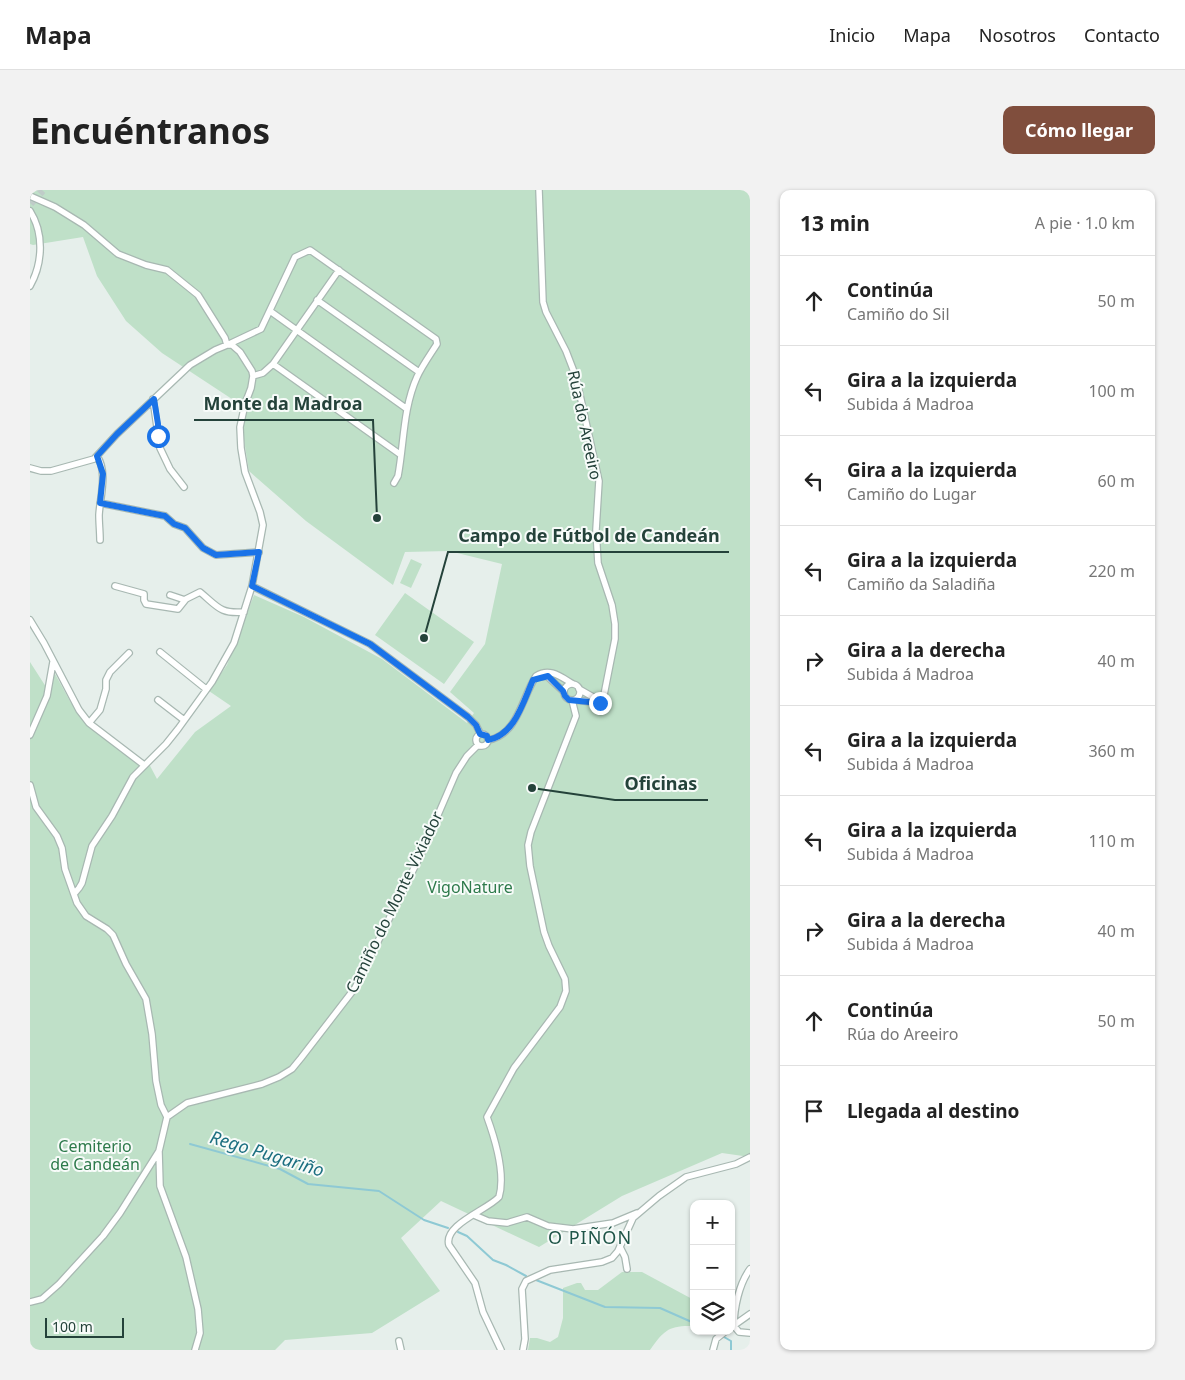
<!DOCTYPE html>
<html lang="es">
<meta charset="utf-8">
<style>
body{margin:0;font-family:"Noto Sans",sans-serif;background:#f2f2f2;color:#222}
.controls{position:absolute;right:15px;bottom:15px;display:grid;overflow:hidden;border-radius:10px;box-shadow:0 1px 4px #0004}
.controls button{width:45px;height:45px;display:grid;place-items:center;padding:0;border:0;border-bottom:1px solid #e0e0e0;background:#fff;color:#222;font:25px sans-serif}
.scale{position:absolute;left:15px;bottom:12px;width:79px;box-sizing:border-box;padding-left:5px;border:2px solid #24423a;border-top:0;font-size:14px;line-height:18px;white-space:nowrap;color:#24423a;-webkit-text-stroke:4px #f7fbf9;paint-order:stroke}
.stop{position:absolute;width:15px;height:15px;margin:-11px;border:4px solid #1a73e8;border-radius:50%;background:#fff}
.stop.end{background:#1a73e8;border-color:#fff;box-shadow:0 1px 5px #0008}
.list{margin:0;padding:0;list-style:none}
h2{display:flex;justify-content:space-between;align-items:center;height:65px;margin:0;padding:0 20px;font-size:21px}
h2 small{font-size:16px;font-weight:400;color:#767676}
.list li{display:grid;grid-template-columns:32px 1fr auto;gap:15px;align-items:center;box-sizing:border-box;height:90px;padding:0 20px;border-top:1px solid #e0e0e0}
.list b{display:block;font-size:19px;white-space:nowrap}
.list p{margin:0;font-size:16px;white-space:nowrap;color:#767676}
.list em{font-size:16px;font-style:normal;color:#767676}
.icon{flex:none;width:28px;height:28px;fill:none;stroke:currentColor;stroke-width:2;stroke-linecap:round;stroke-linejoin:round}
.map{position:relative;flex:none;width:720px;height:1160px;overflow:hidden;border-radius:10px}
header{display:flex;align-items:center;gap:30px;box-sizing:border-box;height:70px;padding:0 25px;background:#fff;border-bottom:1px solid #e0e0e0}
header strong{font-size:24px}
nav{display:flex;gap:28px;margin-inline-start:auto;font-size:18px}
.intro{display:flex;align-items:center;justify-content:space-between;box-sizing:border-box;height:120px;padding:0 30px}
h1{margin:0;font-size:35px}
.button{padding:12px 22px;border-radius:10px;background:#804e3d;color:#fff;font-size:18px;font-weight:700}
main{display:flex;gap:30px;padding:0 30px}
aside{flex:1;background:#fff;border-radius:10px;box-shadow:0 1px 4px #0004}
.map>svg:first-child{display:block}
.green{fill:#bfe0c8}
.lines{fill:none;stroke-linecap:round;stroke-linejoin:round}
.stream{stroke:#8ec9d4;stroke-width:2}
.highway-tunnel{stroke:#bfccc8;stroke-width:9;stroke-dasharray:9 4.5;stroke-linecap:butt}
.minor-casing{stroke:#a8b8b2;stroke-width:8}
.minor{stroke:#fff;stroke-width:5.5}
.route{stroke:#1a73e8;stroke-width:6}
.labels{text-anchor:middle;stroke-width:4;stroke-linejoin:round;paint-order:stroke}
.street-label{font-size:16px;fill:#24423a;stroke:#f7fbf9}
.park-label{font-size:16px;fill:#2d7a4b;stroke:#f7fbf9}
.water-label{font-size:18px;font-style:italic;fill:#1c6f80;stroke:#f7fbf9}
.neighbourhood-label{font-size:18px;letter-spacing:1px;fill:#1f5548;stroke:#f7fbf9}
.leader{fill:none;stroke:#24423a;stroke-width:2}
.callout-dot{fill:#24423a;stroke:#f7fbf9;stroke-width:2}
.callout-label{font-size:18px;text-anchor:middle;font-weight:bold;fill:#24423a;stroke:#f7fbf9;stroke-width:4;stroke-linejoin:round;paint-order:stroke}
</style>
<header>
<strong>Mapa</strong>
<nav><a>Inicio</a><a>Mapa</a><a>Nosotros</a><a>Contacto</a></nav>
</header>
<div class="intro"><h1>Encuéntranos</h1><a class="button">Cómo llegar</a></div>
<main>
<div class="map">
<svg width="720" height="1160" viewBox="0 0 720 1160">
<rect width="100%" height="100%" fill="#e6efeb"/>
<!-- green -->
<path class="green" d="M0,0h720v967l-28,-4 -100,43 -83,51 -98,-46 -40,37 39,53 -68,42 -87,7 -10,10h-245v-688l18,28 6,-18 17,31 29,31 21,15 27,13 9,17 38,-47 36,-26 -22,-15 18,-26 27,-70 50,22 78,42 85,64 7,-10 -24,-21 35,-48 17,-80 -53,-13 -44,1 -12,33 -87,-64 -57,-50 -11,-68 -76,-50 -36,-32 -29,-45 -14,-39 -50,8 -3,-1z
M381,369l11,5 -11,24 -11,-5z
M375,403l69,49 -30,42 -69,-49z
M592,1082h20l52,28v26c-25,-1 -30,4 -44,24h-122l2,-12h7l13,4 8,-5 5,-19v-30l14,-5h4l4,7h13z"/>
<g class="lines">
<!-- stream -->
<path class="stream" d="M160,954l90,25 28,15 71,7 45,29 24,8
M428,1042l9,4 26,24 13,5 20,11
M506,1090l69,27 55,1 34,15
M681,1141l6,3
M694,1147l7,4v9"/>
<!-- highway-tunnel -->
<path class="highway-tunnel" d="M0,13l12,-13"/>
<defs>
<path id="minor" d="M509,0l4,112 3,10 20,39 10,26 23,104 -3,49 2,33 14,42 3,19v15l-12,61 -3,3 -25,-3
M0,6l25,11 29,18 34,29 28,11 21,5 31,25 27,43 2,7 34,-16 34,-72 15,-7 126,89 1,5c-7,11 -15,22 -20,33 -14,31 -13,67 -19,99l-4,7
M0,21c14,22 13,52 0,75
M287,110l102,72
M240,121l137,98
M243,174l128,91
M223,186l10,-3 10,-9 66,-94
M123,209l7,49 10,21 14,18
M67,266c11,16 3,41 2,59 0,8 1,17 1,25
M0,278l11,3h10l43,-12 23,-25 73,-69 25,-15 12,-5h5l8,7 12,19 1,5 -2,12 -6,16 -5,23 1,21 4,24 15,40 3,13 -11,61 -18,57 -22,39 -34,47 -12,15 -33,33 -21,39 -20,30 -10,37 -3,5 -5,6
M70,313l65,13 9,8 11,4 18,20 13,7 43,-3
M85,396l29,8v6l2,4 32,5 8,-10 14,-7c18,15 20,22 44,20
M222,396l118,58 98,73 8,8 4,8
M140,405l15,5
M0,430l14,23 35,67 10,13 55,42
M130,462l46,37
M510,487l7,-1 16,15
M534 502a8 8 0 1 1 16 0a8 8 0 1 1-16 0Z
M549,499l14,8 6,2 5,-4
M128,510l26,20
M59,533l11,-13 6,-21v-9l4,-8 19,-19
M446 550a6 6 0 1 1 12 0a6 6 0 1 1-12 0Z
M0,545l17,-39 6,-34
M458,550c30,-5 34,-43 48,-64 14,-9 25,1 37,8
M0,595l6,22 21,29 5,12 3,21 12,34 9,13 21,13 6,6 13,29 20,35 6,35 4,47 5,24 6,12
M129,962l1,34 26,71 12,52 2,24 -5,17
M444,1025l14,6 19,2 20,-6 21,9 25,3 40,-6 24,-10
M590,1057l5,10 2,12
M0,1112l12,-3 17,-15 44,-48 17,-23 39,-62 8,-34 20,-14 75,-19 17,-7 13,-8 9,-11 54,-70 67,-136 34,-79 11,-17 11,-11
M703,1136l17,-12
M704,1136c0,-18 5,-42 16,-57
M704,1136l5,6 11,1
M369,1151l2,9
M471,1160l-18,-38 -8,-29 -26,-38c-6,-20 38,-35 50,-48 7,-24 -4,-58 -12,-80l27,-49 46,-61 6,-16 -1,-12 -16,-33 -5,-14 -14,-66 -2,-21 3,-13 45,-116 -4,-16
M493,1160l2,-11 -3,-50 4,-8 24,-11 52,-8 10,-4 6,-7 15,-33 26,-22 27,-19 50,-13 14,-7
M683,1160l3,-11 10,-8"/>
</defs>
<!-- minor casing -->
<use href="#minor" class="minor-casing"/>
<!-- minor -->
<use href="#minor" class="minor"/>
</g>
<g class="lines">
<!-- route -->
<path class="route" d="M128,246v-12l-4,-25 -37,35 -20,22 6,18 -3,29 65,13 9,8 11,4 18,20 13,7 43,-3 -7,34 118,58 98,73 8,8 4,9 7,2 1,4c27,-5 35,-38 45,-60l15,-4 15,15 2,5 4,4 31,3"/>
</g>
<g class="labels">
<!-- street labels -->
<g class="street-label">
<text transform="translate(555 235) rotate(78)" y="6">Rúa do Areeiro</text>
<text transform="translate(364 712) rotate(-64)" y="6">Camiño do Monte Vixiador</text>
</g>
<!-- park labels -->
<g class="park-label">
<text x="440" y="703">VigoNature</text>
<text x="65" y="962">Cemiterio<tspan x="65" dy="18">de Candeán</tspan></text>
</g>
<!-- water labels -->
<g class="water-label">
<text transform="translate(237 964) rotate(17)" y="6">Rego Pugariño</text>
</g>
<!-- neighbourhood labels -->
<g class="neighbourhood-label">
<text x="560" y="1054">O PIÑÓN</text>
</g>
</g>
<!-- callouts -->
<path class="leader" d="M347 328L343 230H164M394 448L418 362H699M502 598L585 610H678"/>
<g class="callout-dot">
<circle cx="347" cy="328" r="5"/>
<circle cx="394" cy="448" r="5"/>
<circle cx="502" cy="598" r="5"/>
</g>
<g class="callout-label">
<text x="253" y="220">Monte da Madroa</text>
<text x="559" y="352">Campo de Fútbol de Candeán</text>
<text x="631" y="600">Oficinas</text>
</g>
</svg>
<div class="controls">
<button>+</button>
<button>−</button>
<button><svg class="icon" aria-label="layers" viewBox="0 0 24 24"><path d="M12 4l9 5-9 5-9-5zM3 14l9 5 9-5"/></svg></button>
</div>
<div class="scale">100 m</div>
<div class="stop" style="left:128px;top:246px"></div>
<div class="stop end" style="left:570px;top:513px"></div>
</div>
<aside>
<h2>13 min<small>A pie · 1.0 km</small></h2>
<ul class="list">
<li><svg class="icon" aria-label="ahead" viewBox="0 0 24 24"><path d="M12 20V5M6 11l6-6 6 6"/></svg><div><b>Continúa</b><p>Camiño do Sil</p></div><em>50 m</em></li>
<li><svg class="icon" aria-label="left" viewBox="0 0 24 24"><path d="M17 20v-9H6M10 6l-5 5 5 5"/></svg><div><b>Gira a la izquierda</b><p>Subida á Madroa</p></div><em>100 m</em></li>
<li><svg class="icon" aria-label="left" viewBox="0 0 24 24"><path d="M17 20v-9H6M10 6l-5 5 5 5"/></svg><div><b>Gira a la izquierda</b><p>Camiño do Lugar</p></div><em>60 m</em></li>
<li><svg class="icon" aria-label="left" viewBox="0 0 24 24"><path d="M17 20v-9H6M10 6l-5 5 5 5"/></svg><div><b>Gira a la izquierda</b><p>Camiño da Saladiña</p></div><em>220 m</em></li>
<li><svg class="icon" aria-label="right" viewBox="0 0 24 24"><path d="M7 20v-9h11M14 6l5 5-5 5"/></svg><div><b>Gira a la derecha</b><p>Subida á Madroa</p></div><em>40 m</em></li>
<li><svg class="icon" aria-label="left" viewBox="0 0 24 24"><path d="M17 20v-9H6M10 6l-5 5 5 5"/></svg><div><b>Gira a la izquierda</b><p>Subida á Madroa</p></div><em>360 m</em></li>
<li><svg class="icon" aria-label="left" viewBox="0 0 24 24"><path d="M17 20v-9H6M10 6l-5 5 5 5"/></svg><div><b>Gira a la izquierda</b><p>Subida á Madroa</p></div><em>110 m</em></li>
<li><svg class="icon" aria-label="right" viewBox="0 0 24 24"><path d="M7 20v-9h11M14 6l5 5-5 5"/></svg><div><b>Gira a la derecha</b><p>Subida á Madroa</p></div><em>40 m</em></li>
<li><svg class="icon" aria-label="ahead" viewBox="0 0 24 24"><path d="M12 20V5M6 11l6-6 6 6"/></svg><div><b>Continúa</b><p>Rúa do Areeiro</p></div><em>50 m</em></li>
<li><svg class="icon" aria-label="arrive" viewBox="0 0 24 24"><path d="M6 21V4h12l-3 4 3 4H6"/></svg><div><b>Llegada al destino</b></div></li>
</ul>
</aside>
</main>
